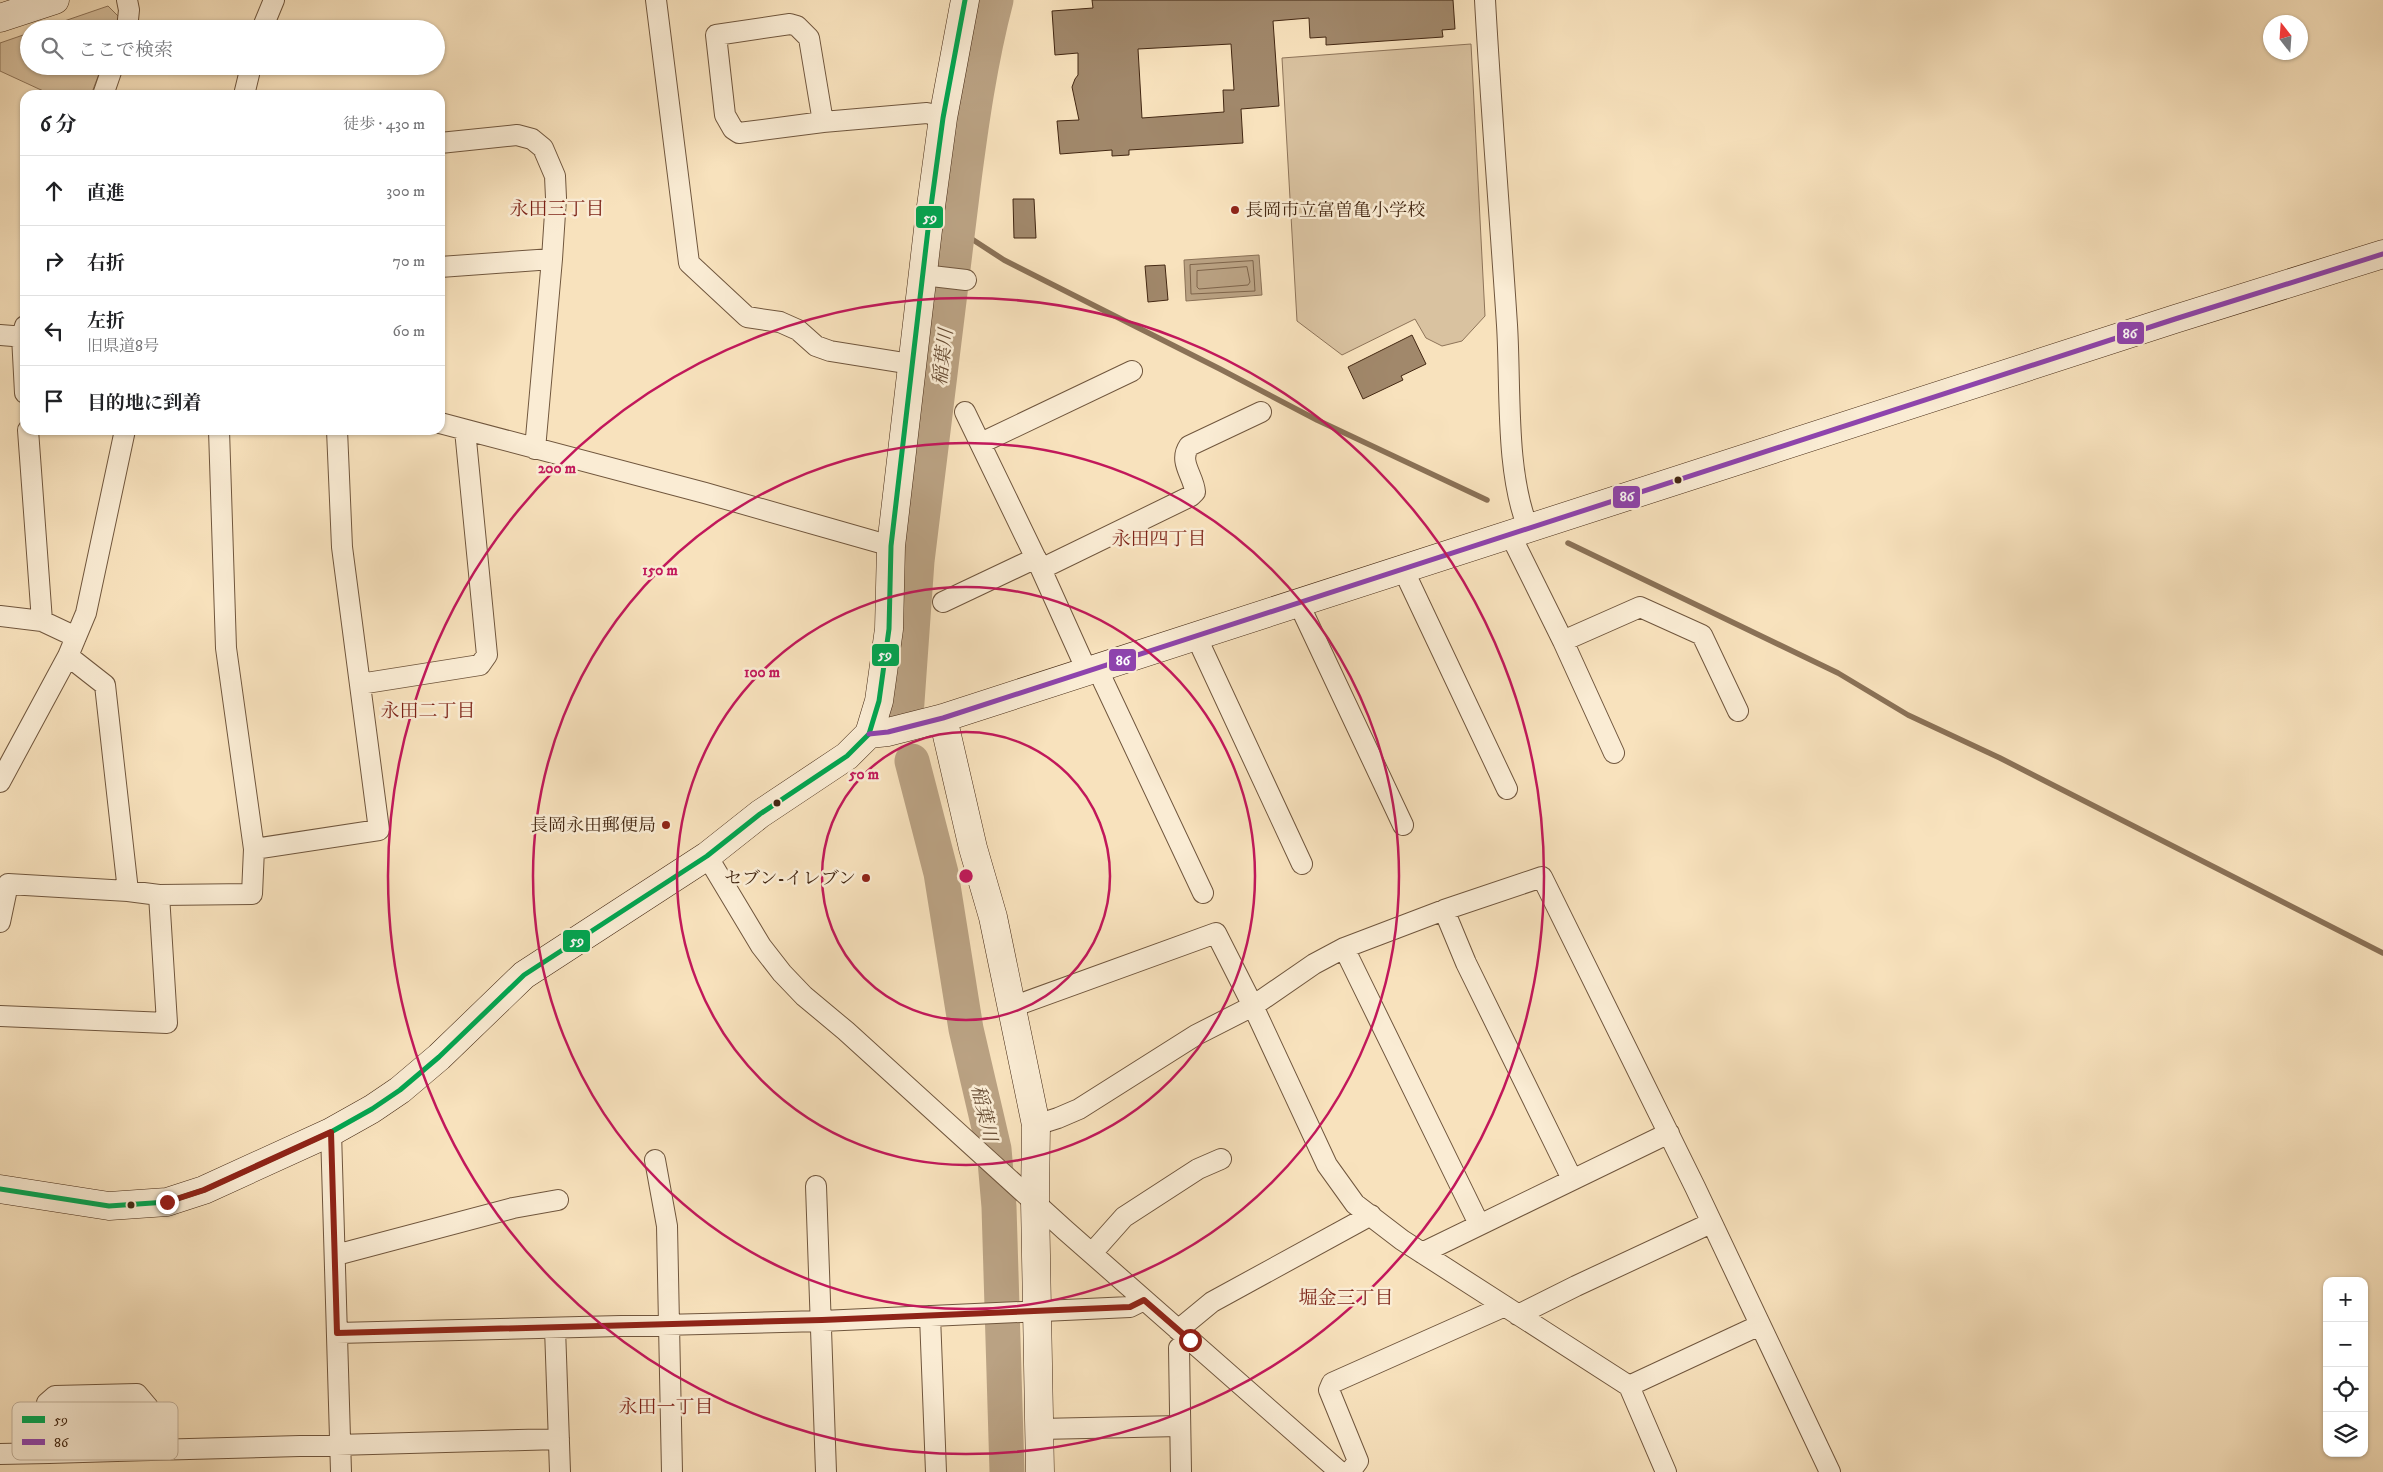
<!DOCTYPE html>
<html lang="ja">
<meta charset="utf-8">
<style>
body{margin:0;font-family:"IM FELL DW Pica","Noto Serif JP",serif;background:#f2f2f2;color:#202124}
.controls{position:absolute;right:15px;bottom:15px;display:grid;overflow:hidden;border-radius:10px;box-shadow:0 1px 4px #0004}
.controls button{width:45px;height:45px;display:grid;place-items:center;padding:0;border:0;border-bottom:1px solid #e0e0e0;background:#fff;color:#202124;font:25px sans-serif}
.compass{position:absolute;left:2263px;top:15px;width:45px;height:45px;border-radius:50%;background:#fff;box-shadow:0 1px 4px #0004;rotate:343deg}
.stop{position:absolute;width:15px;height:15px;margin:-11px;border:4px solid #8f2418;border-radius:50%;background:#fff}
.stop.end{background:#8f2418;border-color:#fff;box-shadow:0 1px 5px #0008}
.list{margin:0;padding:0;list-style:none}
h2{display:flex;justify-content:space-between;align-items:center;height:65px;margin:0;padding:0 20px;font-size:21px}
h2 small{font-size:16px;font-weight:400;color:#757577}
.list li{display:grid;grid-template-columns:32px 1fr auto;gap:15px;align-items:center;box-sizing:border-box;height:70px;padding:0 20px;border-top:1px solid #e0e0e0}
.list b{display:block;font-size:19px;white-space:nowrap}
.list p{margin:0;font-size:16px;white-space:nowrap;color:#757577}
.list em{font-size:16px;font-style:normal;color:#757577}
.icon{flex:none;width:28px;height:28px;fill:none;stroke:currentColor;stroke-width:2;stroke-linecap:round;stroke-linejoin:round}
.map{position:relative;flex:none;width:2383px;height:1472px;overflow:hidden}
.search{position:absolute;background:#fff;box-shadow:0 1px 4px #0004;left:20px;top:20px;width:425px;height:55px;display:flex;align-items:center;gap:12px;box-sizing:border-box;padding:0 18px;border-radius:28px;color:#757577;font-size:19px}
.panel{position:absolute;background:#fff;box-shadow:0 1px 4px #0004;left:20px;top:90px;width:425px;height:345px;border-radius:15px}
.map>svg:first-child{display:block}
.green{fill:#d9c2a0;stroke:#8e7459}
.water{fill:#baa283;stroke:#8a7156}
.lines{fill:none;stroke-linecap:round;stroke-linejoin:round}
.shore{stroke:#7e644a;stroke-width:1}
.stream{stroke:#8a7156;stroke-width:5.5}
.river{stroke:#baa283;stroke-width:35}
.building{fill:#a1886b;stroke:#432712;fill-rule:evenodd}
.street-casing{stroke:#70563d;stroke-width:22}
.secondary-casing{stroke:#432712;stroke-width:29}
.street{stroke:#faecd4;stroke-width:20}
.secondary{stroke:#faecd4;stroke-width:28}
.bus-1-casing{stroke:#faecd4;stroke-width:9}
.bus-2-casing{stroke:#faecd4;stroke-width:9}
.bus-1{stroke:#00a651;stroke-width:5}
.bus-2{stroke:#8e44ad;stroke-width:5}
.route{stroke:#8f2418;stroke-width:6}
.ring{fill:none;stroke:#c2185b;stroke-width:2.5}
.poi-dot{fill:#8f2418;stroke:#faecd4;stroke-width:2}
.bus-dot{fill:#432712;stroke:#faecd4;stroke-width:2}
.labels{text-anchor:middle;stroke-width:5;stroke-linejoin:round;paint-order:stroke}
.poi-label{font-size:18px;fill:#432712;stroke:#faecd4;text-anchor:end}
.neighbourhood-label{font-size:19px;fill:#7a1f14;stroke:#faecd4}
.water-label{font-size:19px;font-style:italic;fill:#674c34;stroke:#faecd4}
.key{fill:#faecd4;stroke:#c3b19a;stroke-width:1}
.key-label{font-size:14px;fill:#432712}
.centre{fill:#c2185b;stroke:#faecd4;stroke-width:2.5}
.ring-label{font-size:15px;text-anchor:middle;font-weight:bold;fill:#c2185b;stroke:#faecd4;stroke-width:5;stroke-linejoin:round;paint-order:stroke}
.line-badge{stroke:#faecd4;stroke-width:2}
.badge-label{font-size:14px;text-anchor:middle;font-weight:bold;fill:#fff}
</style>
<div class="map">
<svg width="2383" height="1472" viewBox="0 0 2383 1472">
<rect width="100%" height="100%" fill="#f8e2bd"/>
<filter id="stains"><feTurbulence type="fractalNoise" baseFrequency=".004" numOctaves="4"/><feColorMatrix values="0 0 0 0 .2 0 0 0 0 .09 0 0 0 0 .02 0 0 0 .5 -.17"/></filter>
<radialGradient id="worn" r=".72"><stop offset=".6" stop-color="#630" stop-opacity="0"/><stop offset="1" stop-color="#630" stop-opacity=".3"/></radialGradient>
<!-- green -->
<path class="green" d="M108,6l13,13 -4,10h-76z
M29,33v33h73l-11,29h-39l-52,-24v-28z
M1471,44l14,272 -23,25 -20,5 -16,-8 -11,-19 -73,36 -45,-34 -15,-263z"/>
<!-- water -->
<path class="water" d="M1259,255l3,40 -76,6 -2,-41z"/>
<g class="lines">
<!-- shore -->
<path class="shore" d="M1253,261l2,30 -64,3 -1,-29z
M1247,267l3,15 -2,3 -49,4 -2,-2v-16z"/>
<!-- stream -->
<path class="stream" d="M958,230l46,30 216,109 97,51 170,80
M1568,543l270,130 70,42 92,43 383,195"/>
<!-- river -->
<path class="river" d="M906,716l11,-155 46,-374c8,-62 17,-126 33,-187
M912,761l29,112 25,156 28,120 5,58 8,265"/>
</g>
<!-- building -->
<path class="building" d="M1092,0h361l2,29 -13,1 1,7 -117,8v-8l-16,1 -1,-20 -36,3 6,85 -38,3 2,34 -114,7v5l-17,1v-6l-52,4 -3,-33 22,-1 -7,-33 3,-8 3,-4v-22l-23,2 -3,-44 41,-3zM1231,44l3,46h-11l1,22 -82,6 -4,-69z
M1013,199h21l2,39h-22z
M1165,265l3,35 -20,2 -3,-36z
M1412,335l14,29 -25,12 2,4 -40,19 -15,-32z"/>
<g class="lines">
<defs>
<path id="street" d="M656,0l33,263 58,54 33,5 18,8 18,16 14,5 81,13
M1485,0c6,109 15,217 22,325 4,63 -2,145 21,203
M127,29l2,-19 -2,-10
M262,29l12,-29
M103,95l10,-29
M244,95l7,-29
M823,122l-14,-84 -12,-12 -7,-2 -74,11 9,80 8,14 6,4 84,-11 104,-9 16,5
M440,143l77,-8 15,4 11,9 12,28 1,22 -4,61 -17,190
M440,267l112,-8
M923,275l43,5
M25,326l-3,10 3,57
M0,335l25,2
M965,412l76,157 46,102
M440,423l265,70 186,53
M28,430l14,191
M981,443l151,-72
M1510,534l53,107 51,112
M1041,569l150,-73 4,-4c-1,-16 -17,-30 -6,-46l72,-34
M1403,569l104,220
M943,602l93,-44
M1299,604l104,221
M0,616l42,5 34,16
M1196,636l106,228
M1563,641l77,-34 62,28 36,76
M68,656l37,29 23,206
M1097,668l106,225
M360,684l120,-19 7,-10 -22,-225
M0,782l68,-126 18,-43 39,-183
M254,849l125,-19 -37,-283 -5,-117
M707,856l54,90 21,27 22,23 42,35 219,199 275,242
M1444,910l22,53 106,216
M0,922l8,-38 120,7 31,4 93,-1 2,-45 -28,-201 -7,-218
M1344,948l135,276
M1012,1007l204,-74 37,73 74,159 28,39 47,36 227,146 37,86
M0,1016l167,7 -8,-128
M1036,1125l22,-7 21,-9 117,-74 57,-29 61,-42 30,-16 100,-38 98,-33 153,310 135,285
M331,1132l10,340
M655,1160l12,66 5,246
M816,1186l10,286
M1092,1253l32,-36 74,-48 23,-10
M1422,1253l247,-120
M336,1255l177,-47 45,-8
M1518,1315l58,-29 135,-63
M930,1316l6,156
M555,1328l5,144
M1178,1330l34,-28 159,-87
M337,1333l485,-12 308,-14 14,-7
M1629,1386l131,-61
M1039,1429l141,-3
M49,1453l102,-3
M0,1454l49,-1 -2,-50 8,-7 82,-2 11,13 3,43 408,-11
M1181,1472l-2,-124 11,-8
M1350,1472l8,-11 -29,-71 3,-7 173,-77"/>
<path id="secondary" d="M0,18l55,-18
M943,718l30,130 20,69 43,208 -1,76 5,271
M869,734l19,-2 55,-14 1232,-399 208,-65
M0,1189l109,17 58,-4 37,-12 127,-58 41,-23 28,-19 39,-33 85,-82 183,-119 53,-42 87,-58 22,-22 10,-33 10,-72 2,-83 38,-325 14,-103 22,-118"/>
</defs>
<!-- street casing -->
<use href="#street" class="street-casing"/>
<!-- secondary casing -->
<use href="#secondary" class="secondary-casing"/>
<!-- street -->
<use href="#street" class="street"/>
<!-- secondary -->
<use href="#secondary" class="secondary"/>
<defs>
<path id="bus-1" d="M0,1189l109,17 58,-4 37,-12 127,-58 41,-23 28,-19 39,-33 85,-82 183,-119 53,-42 87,-58 22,-22 10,-33 10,-72 2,-83 38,-325 14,-103 22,-118"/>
<path id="bus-2" d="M869,734l19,-2 55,-14 1232,-399 208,-65"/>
</defs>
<!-- bus-1 casing -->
<use href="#bus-1" class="bus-1-casing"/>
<!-- bus-2 casing -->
<use href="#bus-2" class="bus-2-casing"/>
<!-- bus-1 -->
<use href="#bus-1" class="bus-1"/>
<!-- bus-2 -->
<use href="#bus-2" class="bus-2"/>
</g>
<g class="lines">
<!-- route -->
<path class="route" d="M167,1202l37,-12 127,-58 6,201 485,-13 308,-13 14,-7 46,40"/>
</g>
<!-- distance rings -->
<g class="ring">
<circle cx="966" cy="876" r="144"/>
<circle cx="966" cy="876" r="289"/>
<circle cx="966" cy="876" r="433"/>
<circle cx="966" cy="876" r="578"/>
</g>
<!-- markers -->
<g class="poi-dot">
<circle cx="1235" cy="210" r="5"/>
<circle cx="666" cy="825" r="5"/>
<circle cx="866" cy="878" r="5"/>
</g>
<g class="bus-dot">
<circle cx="1678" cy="480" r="4.5"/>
<circle cx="777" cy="803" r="4.5"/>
<circle cx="131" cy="1205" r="4.5"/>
</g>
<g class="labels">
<!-- poi labels -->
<g class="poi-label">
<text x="1245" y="216" text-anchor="start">長岡市立富曽亀小学校</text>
<text x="656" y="831">長岡永田郵便局</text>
<text x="856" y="884">セブン-イレブン</text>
</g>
<!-- neighbourhood labels -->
<g class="neighbourhood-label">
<text x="557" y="215">永田三丁目</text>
<text x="1159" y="545">永田四丁目</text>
<text x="428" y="717">永田二丁目</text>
<text x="1346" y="1304">堀金三丁目</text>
<text x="666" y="1413">永田一丁目</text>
</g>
<!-- water labels -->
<g class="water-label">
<text transform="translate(942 357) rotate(-83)" y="7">稲葉川</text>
<text transform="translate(985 1113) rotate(77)" y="7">稲葉川</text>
</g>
</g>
<!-- legend -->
<rect x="12" y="1402" width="166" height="58" rx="8" class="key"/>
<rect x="22" y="1416" width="23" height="7" fill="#00a651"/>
<rect x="22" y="1439" width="23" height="6" fill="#8e44ad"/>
<g class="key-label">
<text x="54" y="1424">59</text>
<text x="54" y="1447">86</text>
</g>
<circle cx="966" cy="876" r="8" class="centre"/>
<g class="ring-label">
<text x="557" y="473">200 m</text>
<text x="660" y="575">150 m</text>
<text x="762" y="677">100 m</text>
<text x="864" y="779">50 m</text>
</g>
<g class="line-badge">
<rect x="915" y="205" width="29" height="24" rx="5" fill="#00a651"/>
<rect x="2116" y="321" width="29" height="24" rx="5" fill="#8e44ad"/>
<rect x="1612" y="485" width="29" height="24" rx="5" fill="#8e44ad"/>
<rect x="871" y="643" width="29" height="24" rx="5" fill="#00a651"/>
<rect x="1108" y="648" width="29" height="24" rx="5" fill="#8e44ad"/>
<rect x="562" y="929" width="29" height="24" rx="5" fill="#00a651"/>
</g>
<g class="badge-label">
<text x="930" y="222">59</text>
<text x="2130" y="338">86</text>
<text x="1627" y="501">86</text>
<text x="885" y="659">59</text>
<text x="1123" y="665">86</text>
<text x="577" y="945">59</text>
</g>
<rect width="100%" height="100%" filter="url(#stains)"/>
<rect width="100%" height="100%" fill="url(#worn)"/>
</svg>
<div class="controls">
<button>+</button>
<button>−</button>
<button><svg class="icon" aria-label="locate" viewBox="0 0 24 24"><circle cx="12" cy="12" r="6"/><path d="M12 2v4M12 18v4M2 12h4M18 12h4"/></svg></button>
<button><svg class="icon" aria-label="layers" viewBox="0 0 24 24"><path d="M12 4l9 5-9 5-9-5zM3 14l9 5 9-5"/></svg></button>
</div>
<svg class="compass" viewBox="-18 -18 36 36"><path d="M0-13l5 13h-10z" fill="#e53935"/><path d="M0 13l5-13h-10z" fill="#757577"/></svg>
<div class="stop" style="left:1190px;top:1340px"></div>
<div class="stop end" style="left:167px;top:1202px"></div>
<div class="search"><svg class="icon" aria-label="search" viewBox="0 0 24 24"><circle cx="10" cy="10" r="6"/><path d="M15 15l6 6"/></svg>ここで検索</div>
<section class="panel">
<h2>6 分<small>徒歩 · 430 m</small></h2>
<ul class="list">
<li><svg class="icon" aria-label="ahead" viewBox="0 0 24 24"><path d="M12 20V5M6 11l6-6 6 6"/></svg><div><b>直進</b></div><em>300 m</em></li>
<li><svg class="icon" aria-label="right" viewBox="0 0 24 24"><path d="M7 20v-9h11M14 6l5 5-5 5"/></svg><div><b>右折</b></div><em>70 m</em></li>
<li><svg class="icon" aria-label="left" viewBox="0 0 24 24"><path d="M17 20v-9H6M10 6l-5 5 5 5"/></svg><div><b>左折</b><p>旧県道8号</p></div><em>60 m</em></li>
<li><svg class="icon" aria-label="arrive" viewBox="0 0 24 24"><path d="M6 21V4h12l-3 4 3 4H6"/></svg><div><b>目的地に到着</b></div></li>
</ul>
</section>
</div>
